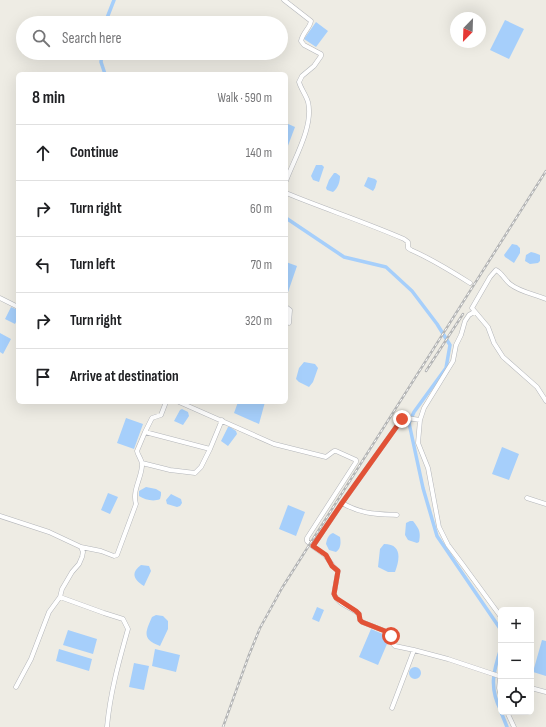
<!DOCTYPE html>
<meta charset="utf-8">
<style>
body{margin:0;font-family:"Sofia Sans Condensed",sans-serif;background:#f2f2f2;color:#202124}
.controls{position:absolute;right:12px;bottom:12px;display:grid;overflow:hidden;border-radius:6px;box-shadow:0 4px 16px #0002}
.controls button{width:36px;height:36px;display:grid;place-items:center;padding:0;border:0;border-bottom:1px solid #e0e0e0;background:#fff;color:#202124;font:20px sans-serif}
.compass{position:absolute;left:450px;top:12px;width:36px;height:36px;border-radius:50%;background:#fff;box-shadow:0 4px 16px #0002;rotate:203deg}
.stop{position:absolute;width:12px;height:12px;margin:-9px;border:3px solid #e25236;border-radius:50%;background:#fff}
.stop.end{background:#e25236;border-color:#fff;box-shadow:0 1px 4px #0008}
.list{margin:0;padding:0;list-style:none}
h2{display:flex;justify-content:space-between;align-items:center;height:52px;margin:0;padding:0 16px;font-size:17px}
h2 small{font-size:13px;font-weight:400;color:#757577}
.list li{display:grid;grid-template-columns:26px 1fr auto;gap:12px;align-items:center;box-sizing:border-box;height:56px;padding:0 16px;border-top:1px solid #e0e0e0}
.list b{display:block;font-size:15px;white-space:nowrap}
.list em{font-size:13px;font-style:normal;color:#757577}
.icon{flex:none;width:22px;height:22px;fill:none;stroke:currentColor;stroke-width:2;stroke-linecap:round;stroke-linejoin:round}
.map{position:relative;flex:none;width:546px;height:727px;overflow:hidden}
.search{position:absolute;background:#fff;box-shadow:0 4px 16px #0002;left:16px;top:16px;width:272px;height:44px;display:flex;align-items:center;gap:10px;box-sizing:border-box;padding:0 14px;border-radius:22px;color:#757577;font-size:15px}
.panel{position:absolute;background:#fff;box-shadow:0 4px 16px #0002;left:16px;top:72px;width:272px;height:332px;border-radius:6px}
.map>svg:first-child{display:block}
.water{fill:#a6cffb}
.lines{fill:none;stroke-linecap:round;stroke-linejoin:round}
.canal{stroke:#a6cffb;stroke-width:3.5}
.minor-casing{stroke:#b4b6ba;stroke-width:5}
.minor{stroke:#fff;stroke-width:4}
.rail-casing{stroke:#b4b5b5;stroke-width:2.5}
.rail{stroke:#fff;stroke-width:1;stroke-dasharray:3;stroke-linecap:butt}
.route{stroke:#e25236;stroke-width:5}
</style>
<div class="map">
<svg width="546" height="727" viewBox="0 0 546 727">
<rect width="100%" height="100%" fill="#eeece4"/>
<!-- water -->
<path class="water" d="M505,20l19,9 -15,30 -19,-9z
M316,22l12,9 -12,16 -12,-8z
M286,123l9,4 -9,24z
M316,165h6l2,2 -5,15 -6,-2 -2,-4z
M334,173h2l4,3c0,6 -2,12 -7,16l-6,-2 -1,-2 3,-8z
M368,177l7,2 2,2 -2,7 -2,3 -9,-5z
M512,244l5,1 3,3v5l-6,10 -9,-6 -1,-2z
M531,252l4,1 5,2v6l-2,2 -8,1 -5,-3 1,-6z
M286,262l11,4 -10,29 -1,-1z
M11,307l7,3v8l-3,6 -10,-5z
M0,333l11,6 -8,15 -3,-2z
M304,362l11,2 3,4 -5,14 -4,5 -10,-5 -3,-3 3,-11z
M238,402h27l-6,22 -25,-11z
M182,409l6,3 1,4 -6,9 -9,-4 6,-11z
M126,418l17,6 -9,25 -17,-6z
M228,427h2l6,4 1,3 -9,12 -7,-5z
M502,447l17,7 -10,26 -17,-6z
M146,487l10,2 5,3v3l-1,4c-6,3 -15,1 -21,-3v-5z
M108,493l10,4 -8,17 -9,-4z
M171,494l10,5 1,4 -2,3 -3,1 -10,-3 -1,-4z
M288,505l17,7 -9,24 -17,-7z
M410,521h3c6,8 8,10 6,21l-2,1 -9,-3 -3,-5 1,-12z
M333,533l7,4c1,5 1,12 -4,15l-7,-2 -3,-6c1,-5 2,-9 7,-11z
M384,544c18,0 16,15 11,28h-7l-10,-5 2,-18z
M141,565l8,1 2,5 -7,15c-10,-6 -14,-13 -3,-21z
M317,607l7,3 -5,12 -7,-3z
M156,615l7,1 5,5v8l-8,17c-18,-7 -15,-13 -8,-29z
M371,629l19,8 -12,28 -19,-8z
M68,630l29,9 -4,15 -30,-9z
M542,640l4,1v35l-13,-4z
M59,649l33,10 -3,12 -33,-10z
M155,649l25,6 -4,17 -24,-6z
M134,663l15,3 -5,24 -15,-3z
M409 673a6 6 0 1 1 12 0a6 6 0 1 1-12 0Z"/>
<g class="lines">
<!-- canal -->
<path class="canal" d="M105,23l9,-23
M102,53l-1,9 4,12
M286,218l58,39 42,10 26,24 25,33 13,21 -4,23 -32,44 -5,11 14,65 14,48 64,94
M501,648c-8,24 -12,40 0,63
M501,712l6,15"/>
<defs>
<path id="minor" d="M284,0l27,21c-1,7 -8,11 -10,20l3,4 17,9v2l-7,10 -12,10 -3,6c2,7 7,13 9,20 6,24 -14,57 -22,79
M286,193c39,16 79,29 118,46l4,3v6l3,2c21,9 40,21 59,33
M0,298l18,9
M546,299c-12,-5 -26,-7 -36,-15 -5,-4 -8,-11 -14,-14l-6,7 -18,31 16,19 6,16 9,14 34,30 9,14
M286,307l4,3 -1,13
M474,312l-5,3 -4,6 -4,14 -5,10 -3,16 -29,47 -4,12 -2,23 10,25 11,59 9,18 15,20 38,52
M179,402l95,42 52,13 8,-6h2l20,9v2l-49,76v3l8,7 10,7 8,11 5,5 -4,23c4,11 17,13 25,20l1,6 2,2 28,11 3,11 2,2 19,4 34,9 51,17 2,3
M145,432l7,-14 9,-3 5,-13
M142,463l28,7 25,3 6,-6 9,-18
M527,498l19,6
M342,503l60,-84 5,-1 13,2
M0,516l49,16 32,15 2,5 -1,5 -3,7 -7,8 -10,17 -2,8 -11,15 -18,47 -15,28
M313,546l29,-43c19,11 33,11 55,12
M81,547l20,4 13,5 3,-1 19,-51c-4,-13 5,-25 6,-38 1,-5 -4,-10 -5,-15l8,-19 65,17 12,-29
M60,597l44,16 19,6 5,10c-9,32 -18,64 -21,98
M501,668l-2,20 2,9
M531,688l15,4
M392,708l22,-58
M507,712l7,15"/>
</defs>
<!-- minor casing -->
<use href="#minor" class="minor-casing"/>
<!-- minor -->
<use href="#minor" class="minor"/>
<defs>
<path id="rail" d="M426,371l37,-57
M223,727l26,-72 11,-27 22,-40 264,-417"/>
</defs>
<!-- rail casing -->
<use href="#rail" class="rail-casing"/>
<!-- rail -->
<use href="#rail" class="rail"/>
</g>
<g class="lines">
<!-- route -->
<path class="route" d="M391,636l-1,-3 -28,-11 -2,-2 -1,-6 -3,-3 -20,-13 -2,-4 4,-23 -6,-5 -6,-11 -13,-9 29,-43 60,-84"/>
</g>
</svg>
<div class="controls">
<button>+</button>
<button>−</button>
<button><svg class="icon" aria-label="locate" viewBox="0 0 24 24"><circle cx="12" cy="12" r="6"/><path d="M12 2v4M12 18v4M2 12h4M18 12h4"/></svg></button>
</div>
<svg class="compass" viewBox="-18 -18 36 36"><path d="M0-13l5 13h-10z" fill="#e53935"/><path d="M0 13l5-13h-10z" fill="#757577"/></svg>
<div class="stop" style="left:391px;top:636px"></div>
<div class="stop end" style="left:402px;top:419px"></div>
<div class="search"><svg class="icon" aria-label="search" viewBox="0 0 24 24"><circle cx="10" cy="10" r="6"/><path d="M15 15l6 6"/></svg>Search here</div>
<section class="panel">
<h2>8 min<small>Walk · 590 m</small></h2>
<ul class="list">
<li><svg class="icon" aria-label="ahead" viewBox="0 0 24 24"><path d="M12 20V5M6 11l6-6 6 6"/></svg><div><b>Continue</b></div><em>140 m</em></li>
<li><svg class="icon" aria-label="right" viewBox="0 0 24 24"><path d="M7 20v-9h11M14 6l5 5-5 5"/></svg><div><b>Turn right</b></div><em>60 m</em></li>
<li><svg class="icon" aria-label="left" viewBox="0 0 24 24"><path d="M17 20v-9H6M10 6l-5 5 5 5"/></svg><div><b>Turn left</b></div><em>70 m</em></li>
<li><svg class="icon" aria-label="right" viewBox="0 0 24 24"><path d="M7 20v-9h11M14 6l5 5-5 5"/></svg><div><b>Turn right</b></div><em>320 m</em></li>
<li><svg class="icon" aria-label="arrive" viewBox="0 0 24 24"><path d="M6 21V4h12l-3 4 3 4H6"/></svg><div><b>Arrive at destination</b></div></li>
</ul>
</section>
</div>
